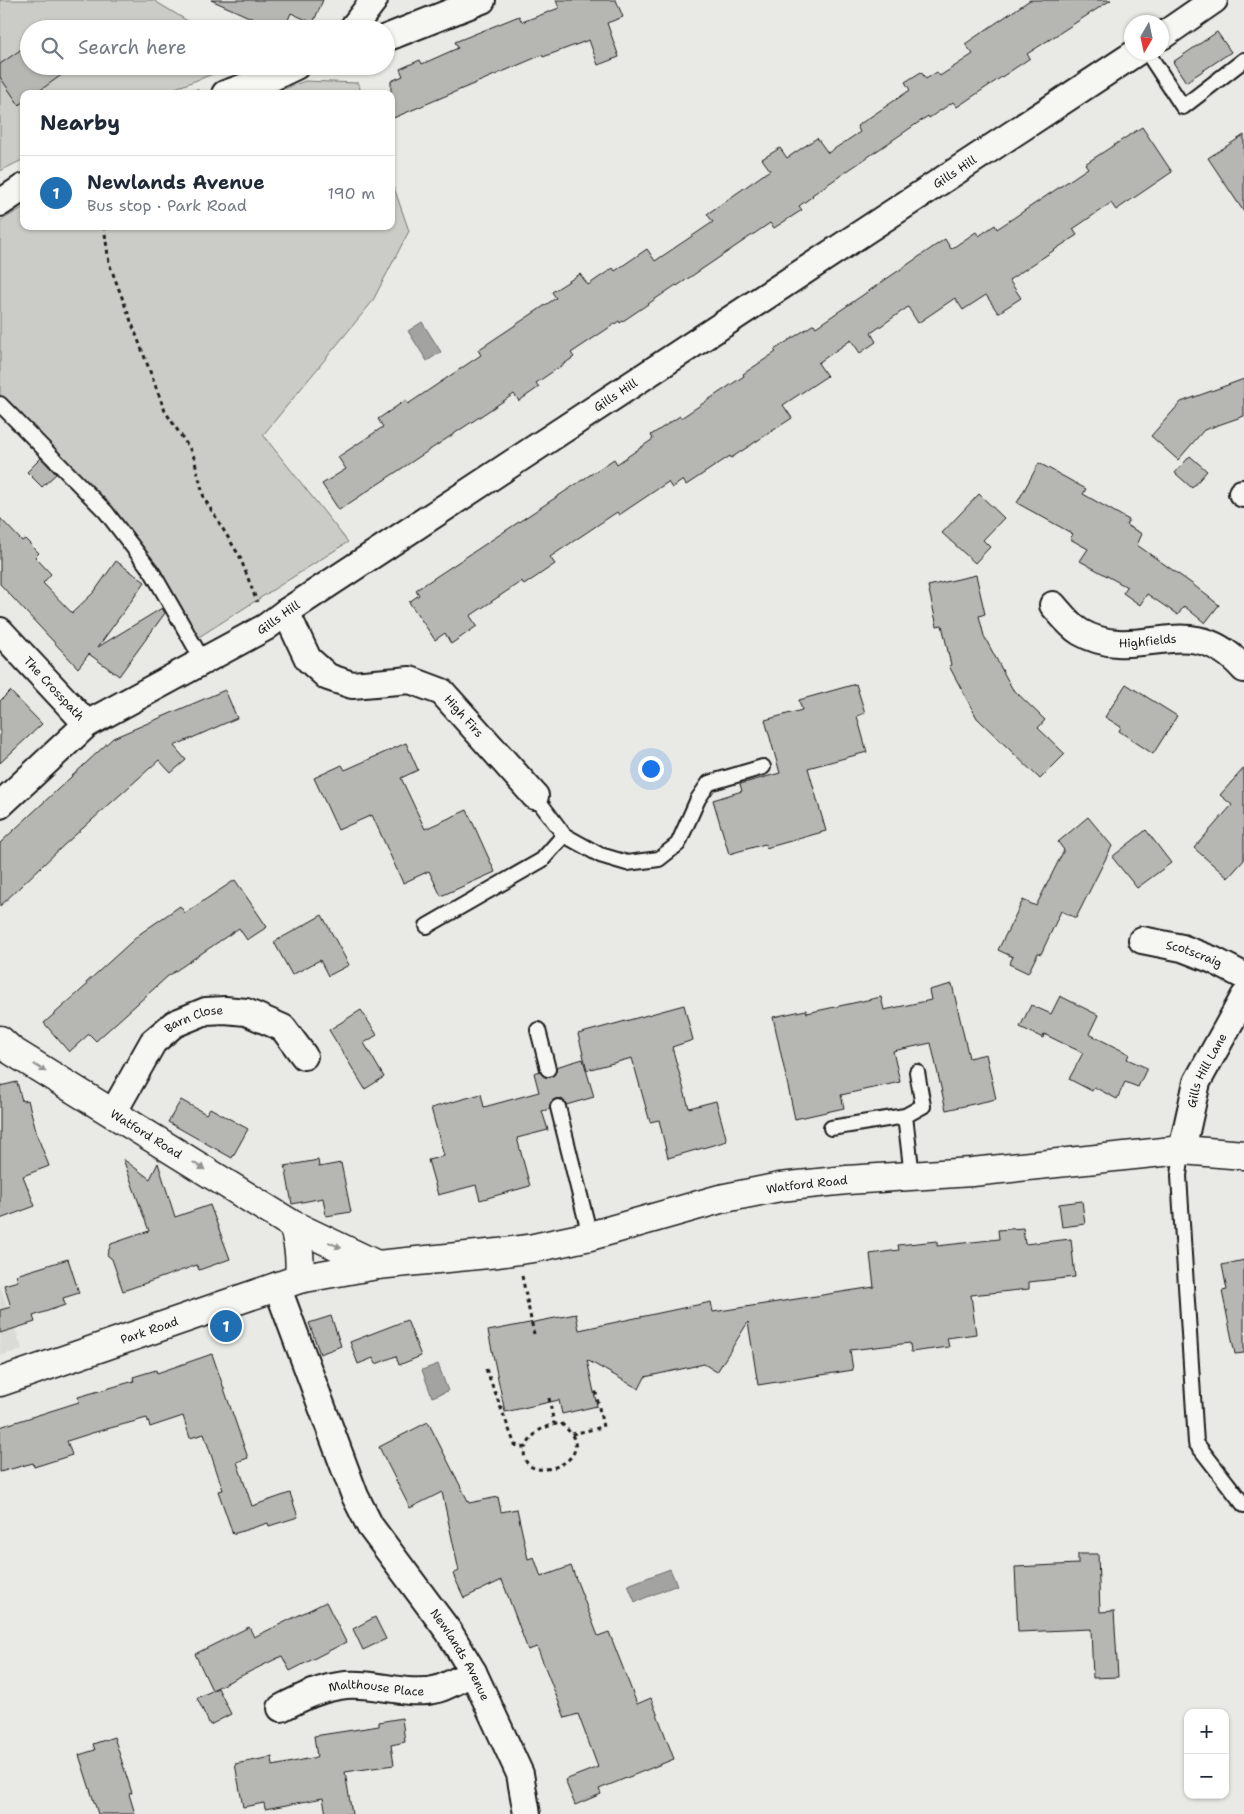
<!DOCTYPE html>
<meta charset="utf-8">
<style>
body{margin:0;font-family:"Shantell Sans",sans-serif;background:#f2f2f3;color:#1f2937}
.controls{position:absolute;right:15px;bottom:15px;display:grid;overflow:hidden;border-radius:10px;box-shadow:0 1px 4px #0004}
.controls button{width:45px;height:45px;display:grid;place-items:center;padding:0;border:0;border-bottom:1px solid #e0e1e3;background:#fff;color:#1f2937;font:25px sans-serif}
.compass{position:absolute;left:1124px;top:15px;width:45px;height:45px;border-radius:50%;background:#fff;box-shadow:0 1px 4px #0004;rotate:189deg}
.you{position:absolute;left:650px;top:768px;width:18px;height:18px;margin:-12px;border:4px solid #fff;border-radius:50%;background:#1a73e8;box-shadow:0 0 0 8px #1a73e833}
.badge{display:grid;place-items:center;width:32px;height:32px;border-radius:50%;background:#1f6fb2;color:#fff;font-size:16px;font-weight:700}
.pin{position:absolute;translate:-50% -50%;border:2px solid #fff;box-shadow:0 1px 5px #0006}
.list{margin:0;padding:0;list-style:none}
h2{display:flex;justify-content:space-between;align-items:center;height:65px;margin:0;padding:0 20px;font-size:21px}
h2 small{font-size:16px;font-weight:400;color:#747a83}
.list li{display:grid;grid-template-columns:32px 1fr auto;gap:15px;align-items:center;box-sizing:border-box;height:75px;padding:0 20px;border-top:1px solid #e0e1e3}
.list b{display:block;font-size:19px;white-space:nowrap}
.list p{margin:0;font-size:16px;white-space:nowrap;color:#747a83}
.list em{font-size:16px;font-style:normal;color:#747a83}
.icon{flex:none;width:28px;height:28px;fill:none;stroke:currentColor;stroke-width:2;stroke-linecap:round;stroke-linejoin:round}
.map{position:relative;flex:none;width:1244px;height:1814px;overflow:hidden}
.search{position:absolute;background:#fff;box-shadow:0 1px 4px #0004;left:20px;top:20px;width:375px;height:55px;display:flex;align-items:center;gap:12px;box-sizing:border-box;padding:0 18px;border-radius:28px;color:#747a83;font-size:19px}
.panel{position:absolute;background:#fff;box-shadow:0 1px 4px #0004;left:20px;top:90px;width:375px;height:140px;border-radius:10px}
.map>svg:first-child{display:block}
.built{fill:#dadad6}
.green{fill:#cbcbc7;stroke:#747472}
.water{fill:#a3a3a1;stroke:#6d6d6c}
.building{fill:#b6b6b3;stroke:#1c1c1c}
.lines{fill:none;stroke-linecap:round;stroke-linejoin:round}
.lane-casing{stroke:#1c1c1c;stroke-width:18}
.street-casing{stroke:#1c1c1c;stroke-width:30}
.secondary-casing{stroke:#1c1c1c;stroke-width:31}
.path{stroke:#1c1c1c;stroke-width:3;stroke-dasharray:4 4;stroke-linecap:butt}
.lane{stroke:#f6f6f2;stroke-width:14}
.street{stroke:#f6f6f2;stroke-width:26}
.secondary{stroke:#f6f6f2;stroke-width:28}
.oneway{fill:#949492}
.labels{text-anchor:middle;stroke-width:4;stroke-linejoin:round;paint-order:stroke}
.street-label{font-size:12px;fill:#1c1c1c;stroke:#f6f6f2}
</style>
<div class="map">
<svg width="1244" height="1814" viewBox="0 0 1244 1814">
<rect width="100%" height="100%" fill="#e9e9e5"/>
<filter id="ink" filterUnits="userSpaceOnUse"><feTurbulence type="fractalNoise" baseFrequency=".02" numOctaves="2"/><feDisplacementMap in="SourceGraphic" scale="10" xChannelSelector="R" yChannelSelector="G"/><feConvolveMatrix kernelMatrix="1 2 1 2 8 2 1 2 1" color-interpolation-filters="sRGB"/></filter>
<g filter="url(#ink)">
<!-- built -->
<path class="built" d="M0,1285l22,64 -22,7z"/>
<!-- green -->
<path class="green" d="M0,0h153l48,29h-172v37h205l-74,28h-136v65l-24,12z
M305,81l53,2 4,11h-92z
M391,179l18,52 -37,71 -109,133 85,107 -157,100 -77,-113 -114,-119v-189l24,-14v19h367z"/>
<!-- water -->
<path class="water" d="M422,322l19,30 -14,9 -19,-30z
M438,1364l10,27 -16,6 -10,-27z
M670,1569l7,16 -42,17 -7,-17z"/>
<!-- building -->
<path class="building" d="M211,0h112l-10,23 -22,-10 -7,16h-8z
M556,0h60l7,17 -16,6 12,34 -21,8 -9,-25 -46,17 -1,-2 -151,64v-38l12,-5 -3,-7 20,-9 2,4 36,-16 -3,-6 64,-26 3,6 37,-14z
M1030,0h81l-84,54 3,4 -73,49 -4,-5 -24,16 -1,-2 -116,79 1,1 -14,10 3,4 -28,18 -4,-5 -93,63 -1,-1 -56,38 -1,-2 -48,32 3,4 -38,26 3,4 -20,14 -5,-7 -175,116 -17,-26 24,-15 -8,-12 45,-30 -5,-8 28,-19 2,4 73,-49 -3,-5 78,-52 -4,-6 28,-18 8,11 25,-17 2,3 32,-22 8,12 58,-39 -6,-8 63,-44 -8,-11 18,-11 7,10 30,-20 11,15 32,-21 -3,-6 53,-36 -5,-8 16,-10 5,7 11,-7 3,4 33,-22 -8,-10z
M1217,32l14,20 -45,30 -13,-20z
M29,44v22h45l-39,28h-11v7l-5,4 -19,-28v-13z
M1142,127l30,45 -56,38 -5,-7 -38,26 4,6 -68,45 12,18 -23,15 -12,-18 -23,15 -8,-12 -37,25 -10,-16 -37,26 5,9 -16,11 -9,-13 -33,23 9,13 -44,29 9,13 -61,40 -1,-2 -44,29 -3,-5 -11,8 -4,-6 -49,33 -2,-3 -67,45 5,7 -31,21 -2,-4 -52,35 7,10 -26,18 -6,-11 -10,7 -26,-38 10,-7 -3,-5 198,-131 3,5 36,-25 -2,-4 29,-19 1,2 63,-42 -1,-2 33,-22 -2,-2 40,-26 2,3 129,-88 6,10 25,-17 3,4 16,-11 2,4 91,-61 -3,-4z
M1244,135v77l-36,-54z
M1244,379v37l-40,14 -26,30 -27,-24 30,-34z
M1190,456l17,15 -15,17 -17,-15z
M41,458l15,16 -14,13 -15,-15z
M1039,463l47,26 -3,5 46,26 -3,5 16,9 -5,11 54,38 28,22 -14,18 -21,-17 -6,9 -31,-21 -7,11 -17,-12 4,-6 -47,-26 8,-12 -18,-10 3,-5 -56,-31z
M979,494l25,24 -21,22 7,7 -15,16 -33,-30z
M0,518l22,23 3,-2 14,14 -4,4 16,17 -8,9 29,30 22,-21 22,-31 29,21 -47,65 64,-39 3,5 -46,63 -30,-22 -11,14 -78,-84z
M976,575l9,39 -6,2 5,20 29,54h1l31,30 -7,8 27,26 -25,25 -63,-61 -28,-52 2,-1 -9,-40 -5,1 -9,-40z
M856,684l9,29 -8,3 10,36 -59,16 18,63 -60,17 -1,-4 -36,10 -16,-54 29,-9 -2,-7 40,-11 -15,-53 37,-10 -3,-10z
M1126,684l51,32 -24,38 -34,-23 2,-4 -16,-10z
M225,690l12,28 -63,28 12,14 -15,13 -12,-13 -95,85 -64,61v-63l113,-105z
M10,691l32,33 -42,39v-62z
M406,743l12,27 -17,8 24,51 42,-19 28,62 -54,24 -12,-25 -26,12 -31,-68 -34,15 -24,-52 28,-13 3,5z
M1244,768v92l-16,18 -34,-30 38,-43 -12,-10z
M1088,817l24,29 -36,72 -15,-7 -20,43 -3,-1 -10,20 -19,-9 4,-7 -15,-7 25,-50 13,6 28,-56 -6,-8z
M1146,830l25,33 -34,25 -25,-31z
M235,880l32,47 -20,13 -8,-12 -71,48 -72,65 -7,-7 -20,18 -25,-29 43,-38 -1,-2 55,-50 39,-27 5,7z
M322,915l27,50 -21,11 -8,-16 -28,15 -18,-33z
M952,984l17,74 17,-4 10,45 -50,11 -15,-67 -38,8 7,31 -59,13 3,13 -49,11 -22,-102 33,-7 1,3 74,-16 3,13 47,-10 -2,-10z
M1060,996l38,19 -9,19 40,20 -2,5 20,9 -9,19 -13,-5 -8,17 -23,-12 -2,4 -23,-12 14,-26 -39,-19 -1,4 -23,-11 11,-22 20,9z
M684,1005l9,35 -21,7 17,61 27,-7 11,40 -59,17 -9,-38 -9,2 -18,-64 -45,12 -9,-36z
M361,1010l16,25 -13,8 20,34 -19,12 -36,-59z
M583,1059l11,38 -28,8 -5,-6h-6l-5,5v5l-8,2 6,19 -31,8 13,48 -50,14 -4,-15 -38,10 -10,-35 16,-4 -13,-48 50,-14 3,13 55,-15 -5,-19 6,-2 5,6h6l5,-5v-5z
M17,1082l5,19 6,-1 9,35 12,31 -26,10 12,30 -35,13v-133z
M181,1100l25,14 4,-6 38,21 -16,29 -64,-36z
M123,1159l27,20 8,-16 17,54 35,-12 20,54 -31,11 -2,-5 -74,26 -11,-32 -5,-4 4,-11 38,-13z
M318,1160l1,7 22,-4 10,49 -25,4 -3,-18 -31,6 -7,-38z
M1082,1201l3,23 -23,3 -3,-23z
M1023,1228l2,16 46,-5 4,38 -46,5v7l-58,6 5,39 -29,4 2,9 -38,5 -1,-9 -60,7 3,20 -95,15 -10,-63 -31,50 -13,-8 -59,13 -6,12 -52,-29 10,46 -35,8 -3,-14 -54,12 -17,-81 88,-17 3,16 132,-28 2,10 161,-25 -4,-33 29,-4 -1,-5 39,-4v5l62,-7 -1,-9z
M68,1259l11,34 -16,5 2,7 -32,11 2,6 -35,11v-23l11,-3 -7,-22 14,-4 -2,-6z
M1244,1260v93l-9,1 -13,-63 5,-1 -5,-25z
M331,1316l10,30 -21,8 -11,-31z
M407,1320l14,36 -22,9 -3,-9 -20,8 -3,-6 -15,6 -8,-22z
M212,1354l36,104 -11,4 15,44 38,-13 8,24 -29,9 -1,-3 -35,11 -15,-43 5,-1 -19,-56 -14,4 -7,-22 -33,11 -3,-9 -55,15 -25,8 5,14 -38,12 -1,-4 -33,9v-45l79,-25 -1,-5 56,-16 -1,-4 23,-7 1,3z
M428,1422l41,81 29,-6 3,15 16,-3 11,50 6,-2 7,20 30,-11 27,70 11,-4 28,72 14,-6 23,61 -75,30 2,5 -26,11 -10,-25 33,-13 -20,-53 -13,4 -28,-71 -9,3 -26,-70 -38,18 -11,-24 6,-3 -17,-79 -32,16 -31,-61z
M1078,1554h20l2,58 14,-1 4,66 -25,1 -2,-49 -73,3 -3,-65 63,-3z
M326,1602l20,40 -56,29 -8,-15 -70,34 -17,-36 54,-27 5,10z
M375,1617l11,22 -23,11 -10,-21z
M218,1688l13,26 -21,11 -13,-27z
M402,1718l3,24 -14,3 3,20 -49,7 7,42h-26l-3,-16 -58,11 -1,-6 -21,4 -8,-43 37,-7 1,9 44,-9 -3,-21 65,-10v-4z
M114,1737l18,56 -3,1 6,20h-37l-19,-59 16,-5 -2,-6z"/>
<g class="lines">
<defs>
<path id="lane" d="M1147,52l36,55 61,-47
M0,404l106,108 46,60 51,89
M535,796l29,39 36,20 27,8 32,-4 19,-15 20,-45 11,-16 54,-16
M427,926l115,-66 22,-25
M538,1030l10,39
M558,1107l32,129
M905,1116l7,60
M831,1128l74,-12 18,-10 -6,-34
M1182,1150l-3,26 17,267 48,62"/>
<g id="street">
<path d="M352,29l22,-29"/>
<path d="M1162,36l52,-36"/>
<path d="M386,38l96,-38"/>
<path d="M225,94l48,-17 23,-11"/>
<path d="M0,203l24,-16"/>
<path d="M1242,493l2,1"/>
<path id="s1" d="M1053,605c8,9 17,21 27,27 59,34 109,-26 164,37"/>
<path id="s2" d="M286,612l22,47 20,18 24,8 58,-5 32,12 93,104"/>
<path id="s3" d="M0,631l87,93"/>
<path id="s4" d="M0,805l87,-81 179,-97 20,-15 851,-560"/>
<path id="s5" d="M1142,940l40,8 31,12 31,16"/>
<path id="s6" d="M113,1113l40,-71 21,-18 32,-13 19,-1 21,2 37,16 21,28"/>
<path id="s7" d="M1182,1150l15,-68 47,-85"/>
<path id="s8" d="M277,1286l78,210 15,30 79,106 24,40 47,102 7,40"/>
<path id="s9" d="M281,1708c21,-11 42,-21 65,-23 30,-3 62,12 92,4 12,-4 24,-11 35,-17"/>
</g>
<g id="secondary">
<path id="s10" d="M0,1040l12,11 281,174 84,40"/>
<path d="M293,1225c6,18 8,34 6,54"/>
<path id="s11" d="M0,1382l299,-103 78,-14 121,-12 36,-5 56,-12 130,-37 60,-12 67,-7 125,-8 210,-22 62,5"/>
</g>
</defs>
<!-- lane casing -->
<use href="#lane" class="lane-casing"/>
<!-- street casing -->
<use href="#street" class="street-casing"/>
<!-- secondary casing -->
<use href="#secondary" class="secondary-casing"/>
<!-- path -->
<path class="path" d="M187,94l14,-5
M104,226l5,37 56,148 28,43 11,44 36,59 17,45
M522,1276l12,58
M486,1369l29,76 10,3c-8,36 56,21 50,-6 -2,-8 -8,-13 -14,-19 -20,4 -25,7 -36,25
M549,1398l5,26
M572,1434l31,-7 -8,-39"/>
<!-- lane -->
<use href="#lane" class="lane"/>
<!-- street -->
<use href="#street" class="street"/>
<!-- secondary -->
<use href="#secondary" class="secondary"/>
</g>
<!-- one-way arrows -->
<defs><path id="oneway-solid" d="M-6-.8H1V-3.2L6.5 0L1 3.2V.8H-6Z" transform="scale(1.25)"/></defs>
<g class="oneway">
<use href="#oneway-solid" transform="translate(40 1068) rotate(32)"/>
<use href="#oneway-solid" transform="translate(199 1166) rotate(32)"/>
<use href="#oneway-solid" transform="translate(335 1245) rotate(25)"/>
</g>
</g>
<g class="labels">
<!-- street labels -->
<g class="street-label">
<text dy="4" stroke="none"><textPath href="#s4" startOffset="1148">Gills Hill</textPath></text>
<text dy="4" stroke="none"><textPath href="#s4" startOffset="742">Gills Hill</textPath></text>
<text dy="4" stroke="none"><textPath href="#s4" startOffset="338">Gills Hill</textPath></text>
<text dy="4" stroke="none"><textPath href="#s1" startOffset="108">Highfields</textPath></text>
<text dy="4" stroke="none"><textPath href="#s3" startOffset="79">The Crosspath</textPath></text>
<text dy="4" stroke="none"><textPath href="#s2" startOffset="229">High Firs</textPath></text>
<text dy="4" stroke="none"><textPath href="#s5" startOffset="54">Scotscraig</textPath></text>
<text dy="4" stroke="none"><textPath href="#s6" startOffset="130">Barn Close</textPath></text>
<text dy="4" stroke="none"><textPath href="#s7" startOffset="84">Gills Hill Lane</textPath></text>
<text dy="4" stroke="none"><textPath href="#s10" startOffset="174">Watford Road</textPath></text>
<text dy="4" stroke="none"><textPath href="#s11" startOffset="834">Watford Road</textPath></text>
<text dy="4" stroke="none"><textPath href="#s11" startOffset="158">Park Road</textPath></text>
<text dy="4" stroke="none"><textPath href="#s8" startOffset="415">Newlands Avenue</textPath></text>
<text dy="4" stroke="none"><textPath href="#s9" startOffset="100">Malthouse Place</textPath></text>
</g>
</g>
</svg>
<div class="controls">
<button>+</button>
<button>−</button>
</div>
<svg class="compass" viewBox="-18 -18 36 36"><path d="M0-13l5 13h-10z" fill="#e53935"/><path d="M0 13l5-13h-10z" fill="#747a83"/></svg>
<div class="you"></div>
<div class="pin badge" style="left:226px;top:1326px">1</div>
<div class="search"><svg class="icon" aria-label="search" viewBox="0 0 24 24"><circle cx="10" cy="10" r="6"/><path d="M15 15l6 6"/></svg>Search here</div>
<section class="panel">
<h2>Nearby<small></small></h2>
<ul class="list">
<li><span class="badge">1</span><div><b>Newlands Avenue</b><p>Bus stop · Park Road</p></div><em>190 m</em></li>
</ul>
</section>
</div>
